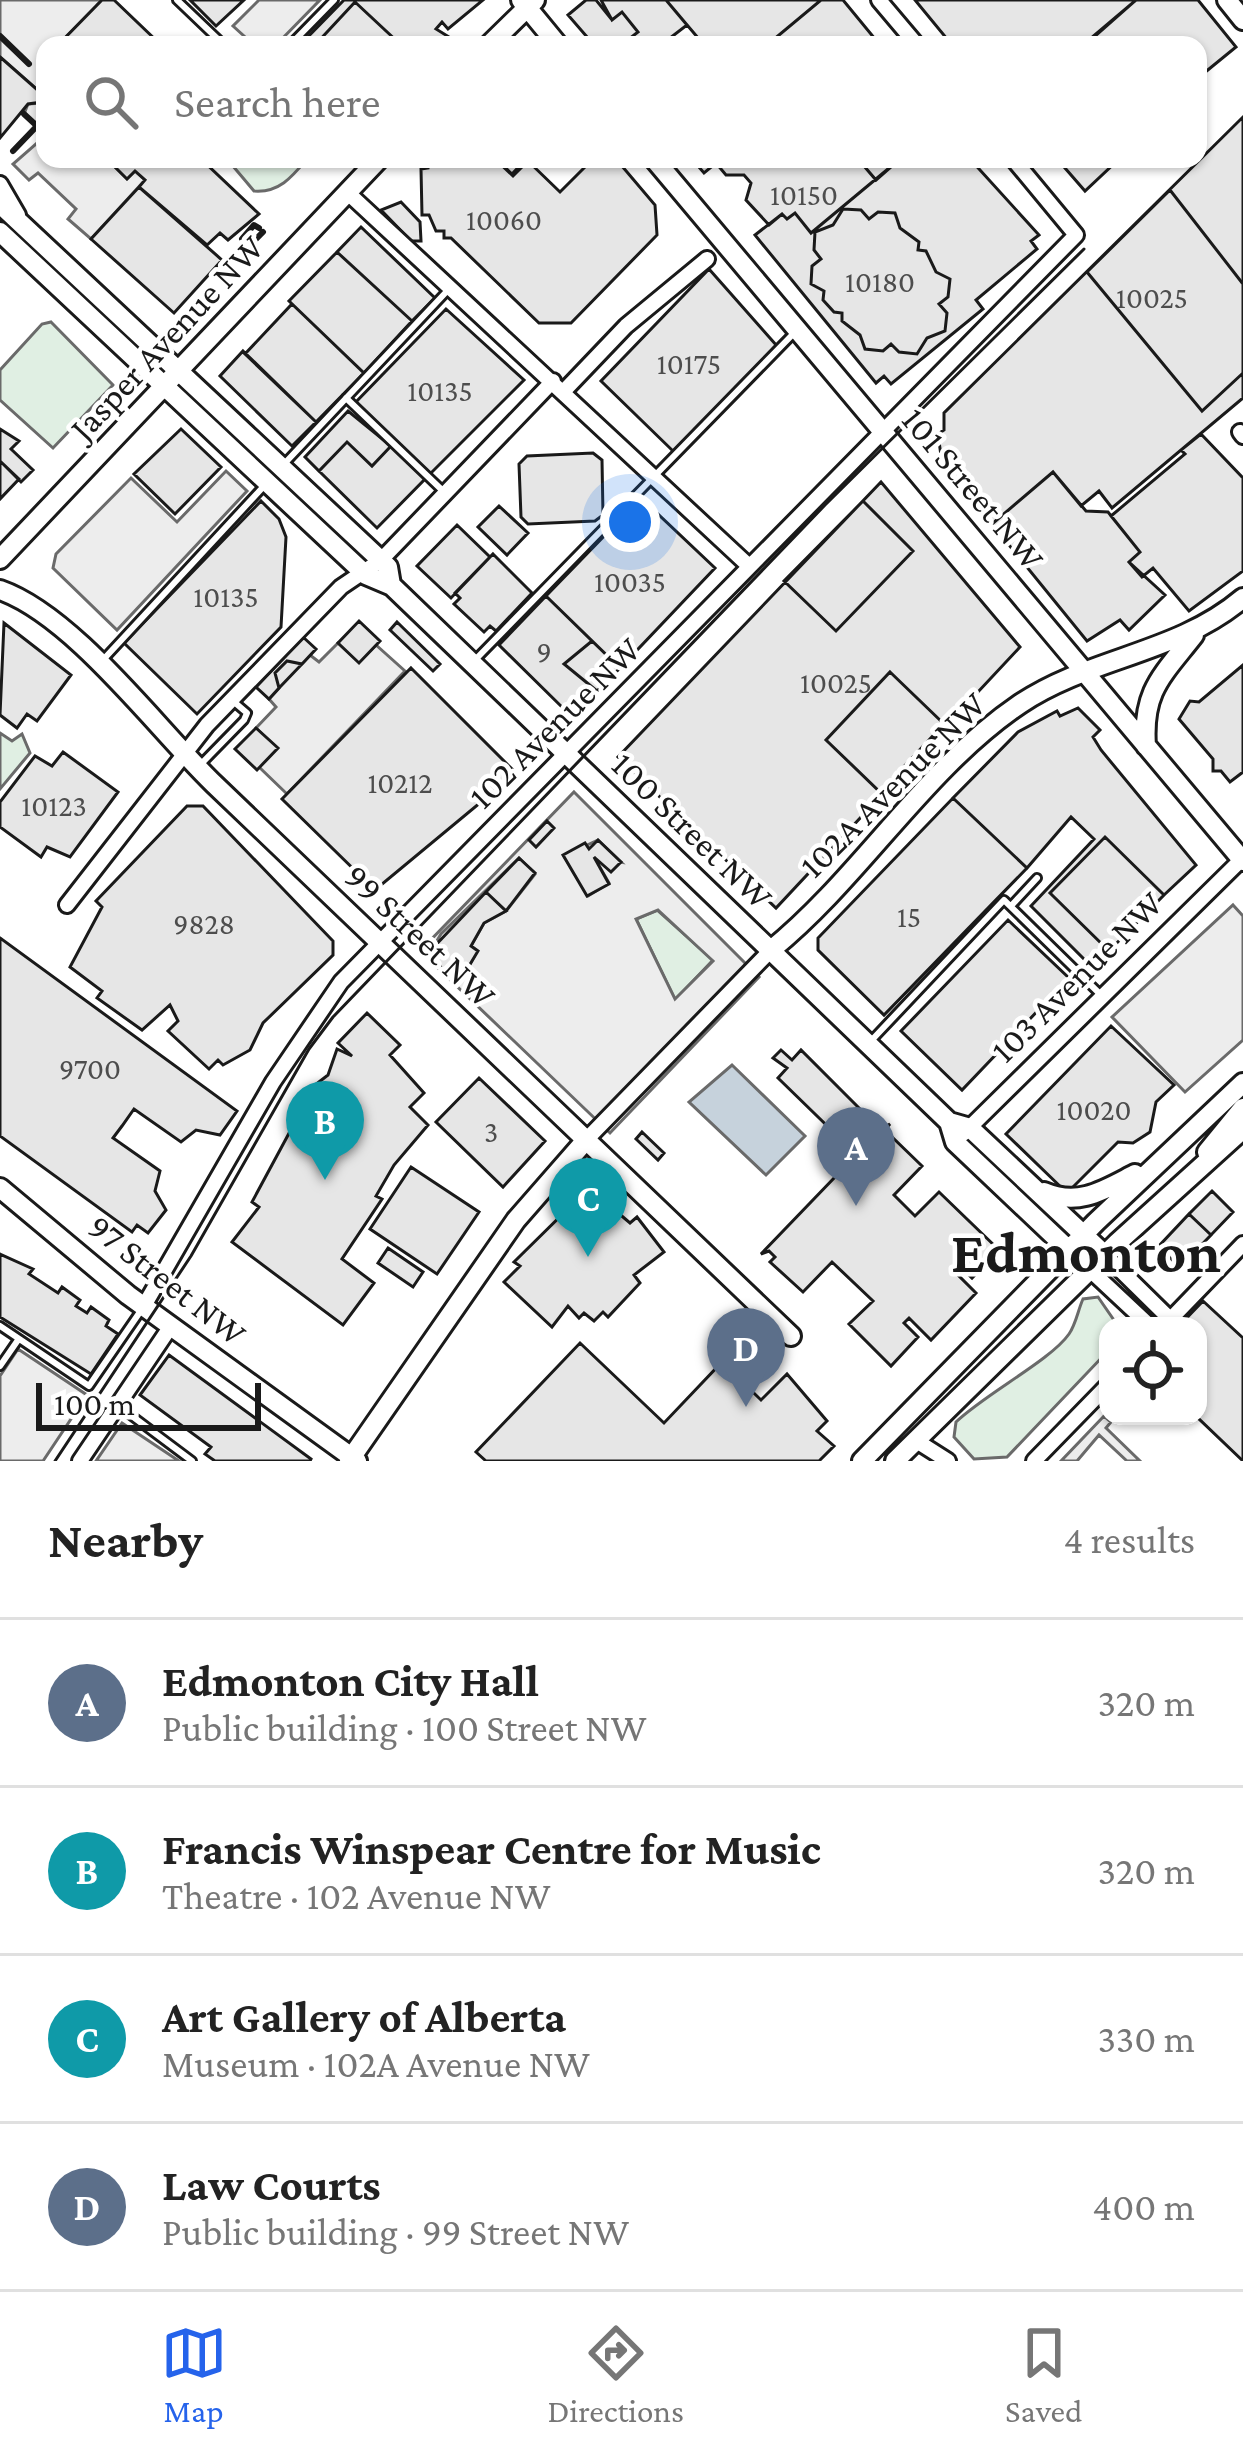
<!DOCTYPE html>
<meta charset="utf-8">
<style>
body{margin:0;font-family:"Crimson Pro",serif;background:#f6f6f6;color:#222}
.controls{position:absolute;right:36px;bottom:36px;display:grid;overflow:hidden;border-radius:24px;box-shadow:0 3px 9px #0004}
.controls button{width:108px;height:108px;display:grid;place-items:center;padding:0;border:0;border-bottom:3px solid #e0e0e0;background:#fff;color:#222;font:60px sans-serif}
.scale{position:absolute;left:36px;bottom:30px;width:225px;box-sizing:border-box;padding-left:12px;border:6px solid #1a1a1a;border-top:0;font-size:33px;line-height:42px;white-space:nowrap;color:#1a1a1a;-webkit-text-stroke:9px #fff;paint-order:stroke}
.you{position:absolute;left:630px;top:522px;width:42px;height:42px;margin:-30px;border:9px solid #fff;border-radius:50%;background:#1a73e8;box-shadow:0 0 0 18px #1a73e833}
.badge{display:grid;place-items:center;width:78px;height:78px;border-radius:50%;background:#2563eb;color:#fff;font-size:39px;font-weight:700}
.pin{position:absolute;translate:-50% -99px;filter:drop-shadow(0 3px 6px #0008)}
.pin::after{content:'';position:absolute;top:63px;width:42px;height:36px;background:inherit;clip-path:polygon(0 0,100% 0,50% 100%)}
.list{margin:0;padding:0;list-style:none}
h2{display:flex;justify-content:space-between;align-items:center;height:156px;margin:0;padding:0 48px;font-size:51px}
h2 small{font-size:39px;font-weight:400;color:#767676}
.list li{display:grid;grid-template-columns:78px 1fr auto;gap:36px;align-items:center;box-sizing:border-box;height:168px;padding:0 48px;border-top:3px solid #e0e0e0}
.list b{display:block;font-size:45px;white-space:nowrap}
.list p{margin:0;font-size:39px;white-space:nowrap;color:#767676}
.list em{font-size:39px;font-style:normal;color:#767676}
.icon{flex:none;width:66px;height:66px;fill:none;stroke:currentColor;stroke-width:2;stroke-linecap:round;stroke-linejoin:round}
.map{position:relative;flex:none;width:1243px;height:1461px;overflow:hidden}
.search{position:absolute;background:#fff;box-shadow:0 3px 9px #0004;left:36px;right:36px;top:36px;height:132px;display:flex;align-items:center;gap:30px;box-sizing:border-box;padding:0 42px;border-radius:24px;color:#767676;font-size:45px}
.sheet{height:828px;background:#fff}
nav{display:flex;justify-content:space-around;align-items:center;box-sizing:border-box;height:168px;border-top:3px solid #e0e0e0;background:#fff;font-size:33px;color:#767676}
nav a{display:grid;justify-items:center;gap:6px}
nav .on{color:#2563eb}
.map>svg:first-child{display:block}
.green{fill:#e0efe3;stroke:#6a6a6a;stroke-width:3}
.parking{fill:#ededed;stroke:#6a6a6a;stroke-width:3;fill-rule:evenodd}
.water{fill:#c6d2dc;stroke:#6a6a6a;stroke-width:3}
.building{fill:#e6e6e6;stroke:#1a1a1a;stroke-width:3}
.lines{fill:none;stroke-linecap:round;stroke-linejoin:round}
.lane-casing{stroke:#1a1a1a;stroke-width:12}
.street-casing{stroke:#1a1a1a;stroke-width:20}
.secondary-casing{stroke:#1a1a1a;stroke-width:24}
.lane{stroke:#fff;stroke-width:6}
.street{stroke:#fff;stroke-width:14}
.secondary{stroke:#fff;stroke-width:18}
.tram{stroke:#1a1a1a;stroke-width:3}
.wall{stroke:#1a1a1a;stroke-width:6}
.labels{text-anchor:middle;stroke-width:9;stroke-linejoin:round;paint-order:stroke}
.number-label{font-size:30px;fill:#4d4d4d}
.street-label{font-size:36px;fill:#1a1a1a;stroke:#fff}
.town-label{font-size:60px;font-weight:bold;fill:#1a1a1a;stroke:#fff}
</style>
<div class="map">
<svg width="1243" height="1461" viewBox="0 0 1243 1461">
<rect width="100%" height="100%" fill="#fff"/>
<!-- green -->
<path class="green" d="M227,159h80c-15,18 -28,34 -53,32z
M51,322l62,63 -60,63 -53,-48v-30l42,-46z
M0,733l12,8 10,-7 8,19 -30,36z
M657,910l56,50 -38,40 -39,-81z
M1098,1297l20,29h-10v25l-101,106 -33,2 -20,-22 2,-15c29,-28 95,-62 113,-88 7,-10 9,-24 14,-35z"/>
<!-- parking -->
<path class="parking" d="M0,0h102l-44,45h-13v89l-21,-20 4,-10 13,-1v-10l-41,-36z
M259,0h61l-44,45h-22l-21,-19z
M45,136v23h62l20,20 8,-8 10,9 -54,59 -23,-20 8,-10 -38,-36 -9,7 -16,-16z
M226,471l21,20 -130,139 -64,-62 3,-14 75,-76 46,44z
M338,643l21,19 17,-17 29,26 -118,123 -28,-27 18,-19 -21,-20 20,-21 -7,-8 10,-11 -4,-15 35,-18 9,7z
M574,792l185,185 -149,156 -190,-182zM598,840l23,22 -27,-5 15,26 -21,13 -24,-40zM519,858l16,16 -29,37 -22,12 -13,23 6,5 -8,15 -23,9 -15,-24 10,-17zM658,910l55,51 -38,38 -39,-80z
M1233,905l10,11v124l-58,52 -73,-75z
M18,1349l69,46 -44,66h-43v-85z
M1104,1416l7,6 -5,6 34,33h-13l-28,-26 -22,26h-16z
M122,1423l57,38h-83z"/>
<!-- water -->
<path class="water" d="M732,1065l73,71 -39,39 -77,-73z"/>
<!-- building -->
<path class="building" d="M102,0h12l47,45h-103z
M190,0h54l-28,26z
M344,0h139l-35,29 -6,-7 -6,7 13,8 -4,8h-145z
M586,0h10l16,20 10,-8 16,20 -9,7 5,6h-40l-26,-30z
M601,0h65l21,25 -26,20h-27l-5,-6 9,-7 -16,-20 -10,8z
M666,0h177l37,45h-176z
M821,0h22l37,45h-113z
M915,0h221l-51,45h-133z
M1136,0h62l38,47 -38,31v-33l-114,-1z
M355,2l46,43h-86z
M0,57l41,36 1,9 -14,2 -28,34z
M1243,117v281l-131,110 -13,-17 -18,15 -28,-34 -61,52 -50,-61 -4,-29 6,-4v-17z
M107,159h50l6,6 6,-6h32l58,55 -31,26 -8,-7 -13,12 -68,-58 6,-7 -10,-9 -8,8z
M495,159l18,17 15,-15 32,31 33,-33h23l39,46 2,30 -86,88h-32l-88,-85h-7v-7h-8l-7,-16h-7l-1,-46 7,-1v-6z
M496,159h30l-14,15z
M496,159h30l-14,15z
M692,159h208l-89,74 -16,-20 -8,6 -5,-5 -13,11 -23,-25 5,-17 -7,-8h-18l-10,-12 -12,10z
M858,159h42l-24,21z
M900,159h70l69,76 -8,6 6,8 -61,51 7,9 -92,75 -7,-8 -8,7 -121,-148 27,-21 5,5 8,-6 16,20z
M1049,159h70l-34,32 -27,-31z
M139,187l83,73 -48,53 -83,-74z
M1170,190l73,94v89l-41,38 -115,-139z
M401,202l19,20 1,19h-10l-30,-31z
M843,209l18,1 8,9 9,-7 17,1 5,15 19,14 -1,8 8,1 10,21 14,7 -2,18 -9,7 8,9 -2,18 -18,7 -10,16 -18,-2 -8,-8 -8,7 -18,-2 -5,-14 -18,-14v-8l-8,-1 -11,-12 1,-9 -13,-7 1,-18 9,-7 -7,-9 1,-18 18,-7z
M361,227l74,71 -23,23 -75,-69z
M337,252l75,69 -48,52 -75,-72z
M709,269l68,77 -103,106 -73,-71z
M292,304l72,69 -48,49 -71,-68z
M446,309l78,71 -96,96 -74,-72z
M243,351l73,71 -24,24 -72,-70z
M348,411l43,35 -19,20 -25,-24 -28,29 -14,-14z
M0,429l19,12 -8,8 22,21 -12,12 -21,-21z
M181,429l40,38 -46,47 -41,-40z
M1201,434l42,44v93l-54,40 -36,-43 -11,9 -13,-15 11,-10 -29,-36 74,-62 -4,-4z
M347,442l25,24 19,-20 7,3 29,28 -50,51 -58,-57z
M593,453l9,7 1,55 -8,6 -67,3 -7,-7 -2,-53 8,-8z
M0,461l19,18 -19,20z
M1053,472l33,39 22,1 32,40 -11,10 36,33 -36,35 -9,-10 -33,21 -95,-117z
M881,482l139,165 -244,261 -158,-151z
M641,498l74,70 -95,100 -74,-72z
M261,501l18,18 7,18 -5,90 -84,87 -73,-71z
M863,501l50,50 -77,80 -52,-50z
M499,506l29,27 -21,22 -29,-28z
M457,525l33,32 -39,41 -34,-32z
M493,554l39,39 -36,38 -6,-5 -6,6 -30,-28 6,-6 -5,-5z
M546,596l46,45 -28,23 33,27 -17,18 -14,2 -67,-66z
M359,621l21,20 -21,22 -21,-20z
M397,622l43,42 -7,7 -43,-41z
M4,623l67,52 -34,46 -10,-7 -10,14 -17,-13z
M303,637l13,12 -14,15 -15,-3 -12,12 4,15 -10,11 -13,-12z
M592,641l28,27 -23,23 -33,-27z
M287,661l15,3 -23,24 -4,-15z
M1243,665v107l-13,10 -9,-11h-8v-12l-34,-40 11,-18 9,1z
M411,668l105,105 -141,117 -93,-91z
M890,672l54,52 -64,68 -54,-52z
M1078,708l22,22 -7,7 8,13 95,115 -32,30 -59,-58 -55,56 59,58 -16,17 -62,-62 63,-67 -23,-22 -44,51 -74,-70 65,-66 39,-21 3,5z
M256,728l22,20 -21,22 -22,-21z
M63,752l55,40 -48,65 -23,-10 -6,10 -41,-30v-25l35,-46 17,10z
M953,798l74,70 -143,147 -66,-65v-12z
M187,806h16l130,135v14l-70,68 -13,27 -27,15 -5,-5 -9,9 -41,-38 10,-10 -8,-16 -28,25 -45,-32 5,-7 -32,-24 32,-60 -6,-6z
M547,821l7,7 -18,19 -7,-7z
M1105,837l59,58 -55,56 -59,-58z
M598,840l23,22 -10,10 -17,-15 15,27 -22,12 -24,-41 22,-12 4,6z
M519,858l16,15 -29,38 -20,-19z
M486,892l20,19 -22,12 -13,23 7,5 -9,15 -23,10 -15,-26z
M1008,920l61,58 -107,112 -61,-59z
M0,938l237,173 -17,24 -24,-5 -15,12 -47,-33 -12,17 -9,12 47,33 -5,20 11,19 -18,23 -11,-8 -5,7 -132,-96z
M367,1013l33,32 -10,10 34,38 -14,14 18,18 -34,40 -18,31 6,3 -40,60 32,24 -31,42 -111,-83 27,-35 -7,-5 63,-117 13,-10 9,-26 15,7 -14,-13z
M1111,1026l63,59 -18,17 -6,30 -17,11 -15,-1 -51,51 -61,-59z
M781,1050l11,10 9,-10 79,79 10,-5 -12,13 5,5 7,-7 32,31 -28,29 21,21 24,-24 60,58 -27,28 -12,-12 -6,5 22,22 -45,47 -22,-22 -5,5 14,14 -27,29 -42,-42 24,-23 -41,-39 -29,30 -33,-30 5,-5 -6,-6 -8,3 100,-104h-9l-74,-72 9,-10 -14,-10z
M479,1078l66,63 -42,46 -67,-65z
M642,1132l22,21 -6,7 -22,-21z
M411,1167l68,45 -42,62 -67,-45z
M1212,1191l21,21 -22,23 -22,-21z
M597,1195l33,28 7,-6 27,35 -30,23 6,8 -32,34 -5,-5 -9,9 -10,-8 -5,5 -11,-12 -16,21 -48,-45 16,-16 -6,-4 64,-63z
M1189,1214l22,21 -31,32 -22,-20z
M388,1248l35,24 -10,15 -35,-24z
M0,1254l33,15 -4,5 29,19 4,-6 18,13 -4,6 11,7 4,-6 18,13 -3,6 12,8 -27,40 -91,-57z
M1203,1301l40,37v123l-47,-45 2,-90h-19z
M580,1343l84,80 58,-61 39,38 26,-26 40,47 -10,10 17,15 -15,15h-333l-10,-9z
M169,1355l142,104 -1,2h-95l-10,-7 6,-7 -71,-52z"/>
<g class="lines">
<defs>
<path id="lane" d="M177,0l47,45
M290,45l44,-45
M346,398l97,93
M285,463l164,-174
M102,661l162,-175
M474,661l322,-330
M200,765l44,-45 3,-7 -14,-12
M1011,906l26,-28
M870,1042l134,-142 96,94
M0,1326l89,60 53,-77
M0,1366l18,-26
M120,1407l72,54"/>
<path id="street" d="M879,0l38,45
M0,184l18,31
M348,193l401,373
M564,391l62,-65 81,-67
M1240,432l3,4
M67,905l140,-180 134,-138 40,-27 172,-179
M963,1134l280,-276
M586,1140l185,-190
M1105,1255l65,64
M1090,1270l60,56
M144,1306l129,-224 68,-100 735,-747 -63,-76
M1164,1326l79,-82
M915,1440l33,21
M80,1461l91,-135
M1034,1461l74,-76"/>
<path id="secondary" d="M521,0l37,45
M1227,0l16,20
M489,45l46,-45
M654,159l589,702
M0,204l388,363 3,18
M0,232l366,343 26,11 557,536 21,6 135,127
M0,559l379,-400
M0,590c74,26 157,139 214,194 192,184 385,367 577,552
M1146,746c-4,-55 16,-70 48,-111
M771,950c90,-73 152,-180 249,-246 70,-47 157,-50 223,-106
M949,1122l6,20 135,128
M1207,1152l36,-44
M0,1188l128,107 229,166
M1044,1192c35,15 60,-2 91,-18
M349,1461l167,-241 70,-80
M862,1461l234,-239 147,-139
M895,1461l222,-218 126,-114"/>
</defs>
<!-- lane casing -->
<use href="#lane" class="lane-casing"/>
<!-- street casing -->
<use href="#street" class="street-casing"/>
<!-- secondary casing -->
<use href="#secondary" class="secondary-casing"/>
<!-- lane -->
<use href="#lane" class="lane"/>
<!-- street -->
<use href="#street" class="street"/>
<!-- secondary -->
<use href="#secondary" class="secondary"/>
<!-- tram -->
<path class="tram" d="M55,1461l136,-205 118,-207 24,-32 492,-512 259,-256"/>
<!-- wall -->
<path class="wall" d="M0,36l29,28
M13,151l24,-25 -13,-12
M259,228l-5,-3 -12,14 7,7 14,-14"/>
</g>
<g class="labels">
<!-- number labels -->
<g class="number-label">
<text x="804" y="205">10150</text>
<text x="504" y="230">10060</text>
<text x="880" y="292">10180</text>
<text x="1152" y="308">10025</text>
<text x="689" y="374">10175</text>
<text x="440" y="401">10135</text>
<text x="630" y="592">10035</text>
<text x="226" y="607">10135</text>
<text x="544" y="662">9</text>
<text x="836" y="693">10025</text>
<text x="400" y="793">10212</text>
<text x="54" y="816">10123</text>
<text x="909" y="927">15</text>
<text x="204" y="934">9828</text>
<text x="90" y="1079">9700</text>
<text x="1094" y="1120">10020</text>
<text x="491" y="1142">3</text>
</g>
<!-- street labels -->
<g class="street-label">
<text transform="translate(166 337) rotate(-47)" y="13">Jasper Avenue NW</text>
<text transform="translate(974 488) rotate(50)" y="13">101 Street NW</text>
<text transform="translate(554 722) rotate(-45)" y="13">102 Avenue NW</text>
<text transform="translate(892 784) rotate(-45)" y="13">102A Avenue NW</text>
<text transform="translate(693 830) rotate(44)" y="13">100 Street NW</text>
<text transform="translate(421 935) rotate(43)" y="13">99 Street NW</text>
<text transform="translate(1076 976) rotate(-45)" y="13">103 Avenue NW</text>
<text transform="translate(168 1279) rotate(38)" y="13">97 Street NW</text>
</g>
<!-- town labels -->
<g class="town-label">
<text x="1086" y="1272">Edmonton</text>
</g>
</g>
</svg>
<div class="controls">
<button><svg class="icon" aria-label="locate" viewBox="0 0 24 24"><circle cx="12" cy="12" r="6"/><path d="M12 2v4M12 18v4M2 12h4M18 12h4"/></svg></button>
</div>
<div class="scale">100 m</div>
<div class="you"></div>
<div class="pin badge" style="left:856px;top:1206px;background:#5c6f8a">A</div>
<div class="pin badge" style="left:325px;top:1180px;background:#0f9aa8">B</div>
<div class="pin badge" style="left:588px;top:1257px;background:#0f9aa8">C</div>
<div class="pin badge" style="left:746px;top:1407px;background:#5c6f8a">D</div>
<div class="search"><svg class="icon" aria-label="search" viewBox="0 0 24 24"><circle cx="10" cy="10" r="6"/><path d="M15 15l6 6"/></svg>Search here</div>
</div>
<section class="sheet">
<h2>Nearby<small>4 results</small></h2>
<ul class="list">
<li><span class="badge" style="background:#5c6f8a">A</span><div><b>Edmonton City Hall</b><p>Public building · 100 Street NW</p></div><em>320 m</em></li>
<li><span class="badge" style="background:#0f9aa8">B</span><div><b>Francis Winspear Centre for Music</b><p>Theatre · 102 Avenue NW</p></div><em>320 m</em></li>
<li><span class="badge" style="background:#0f9aa8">C</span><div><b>Art Gallery of Alberta</b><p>Museum · 102A Avenue NW</p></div><em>330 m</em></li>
<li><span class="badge" style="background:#5c6f8a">D</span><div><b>Law Courts</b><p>Public building · 99 Street NW</p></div><em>400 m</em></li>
</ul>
</section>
<nav>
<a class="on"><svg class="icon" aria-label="map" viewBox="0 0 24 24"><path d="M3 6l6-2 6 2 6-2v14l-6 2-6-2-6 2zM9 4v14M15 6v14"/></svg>Map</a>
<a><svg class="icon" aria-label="directions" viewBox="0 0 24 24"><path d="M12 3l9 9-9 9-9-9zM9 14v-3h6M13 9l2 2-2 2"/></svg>Directions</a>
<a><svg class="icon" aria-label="saved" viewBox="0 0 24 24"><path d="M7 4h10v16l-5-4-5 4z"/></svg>Saved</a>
</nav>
